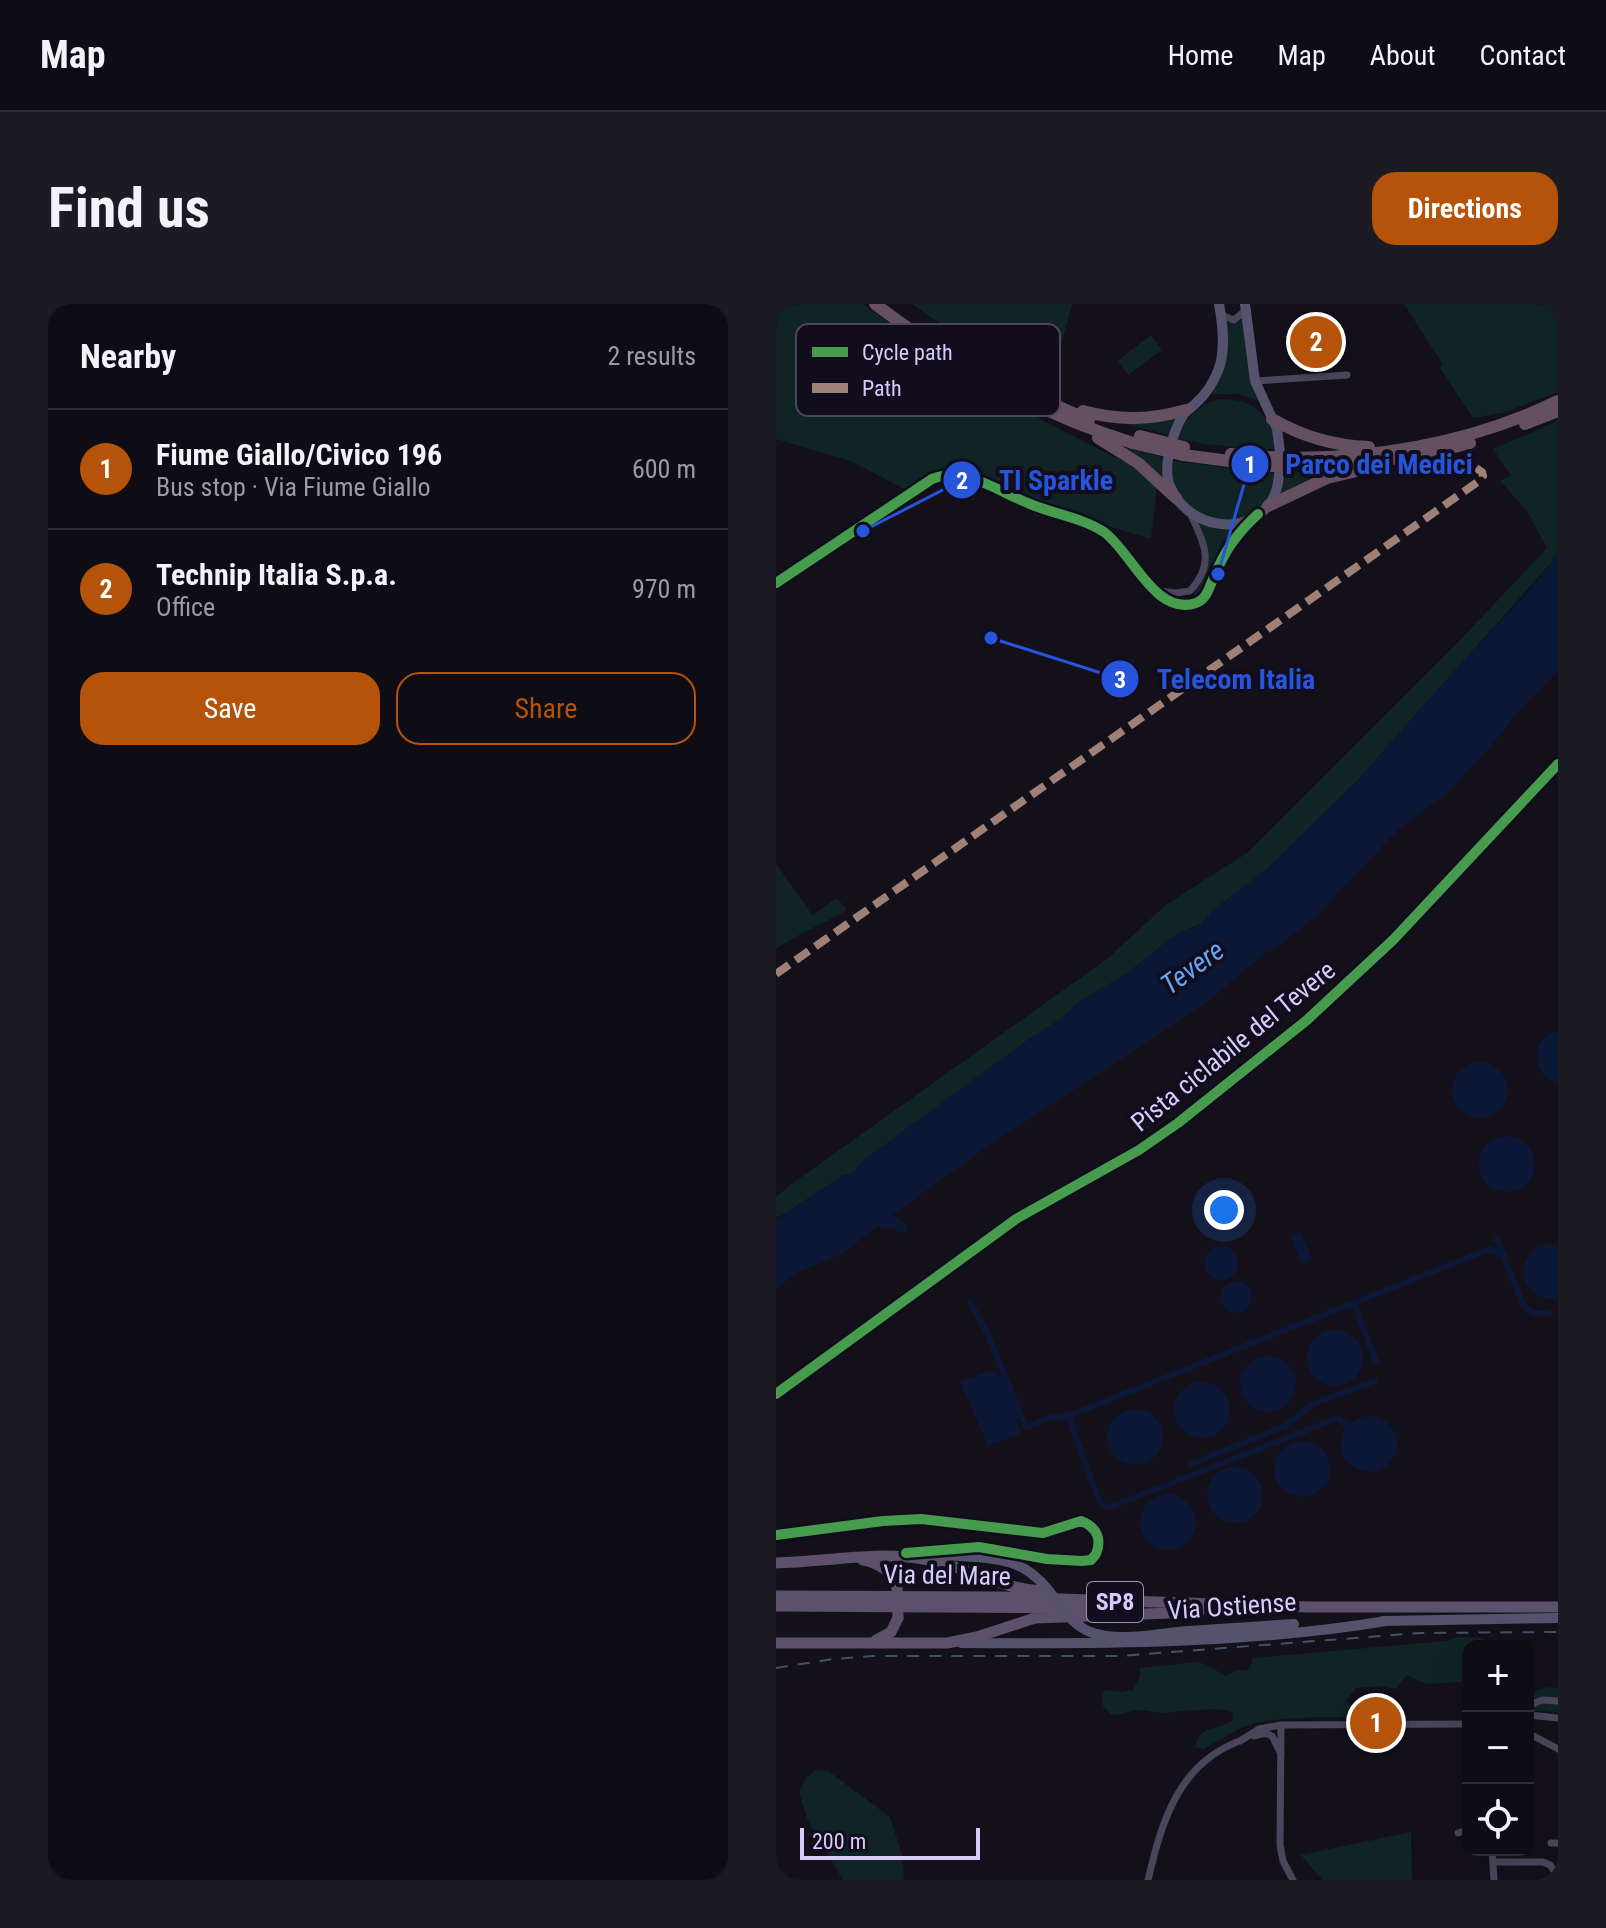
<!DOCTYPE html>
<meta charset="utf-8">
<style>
body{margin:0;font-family:"Roboto Condensed",sans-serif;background:#1c1a22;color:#f1f3f6}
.controls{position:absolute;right:24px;bottom:24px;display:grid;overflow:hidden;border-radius:16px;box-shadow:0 8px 32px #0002}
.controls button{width:72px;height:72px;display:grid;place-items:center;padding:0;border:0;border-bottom:2px solid #2e2c34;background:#0e0c14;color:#f1f3f6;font:40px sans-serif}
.scale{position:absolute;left:24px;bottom:20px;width:180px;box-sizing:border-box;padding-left:8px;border:4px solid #d5ccfc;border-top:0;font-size:22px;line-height:28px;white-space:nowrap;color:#d5ccfc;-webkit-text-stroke:6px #110d1d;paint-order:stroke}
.you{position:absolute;left:448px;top:906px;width:28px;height:28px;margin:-20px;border:6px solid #fff;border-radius:50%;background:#1a73e8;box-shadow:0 0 0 12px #1a73e833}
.badge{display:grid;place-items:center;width:52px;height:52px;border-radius:50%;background:#b45309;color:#fff;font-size:26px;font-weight:700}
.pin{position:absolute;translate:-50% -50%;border:4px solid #fff;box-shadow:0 2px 8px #0006}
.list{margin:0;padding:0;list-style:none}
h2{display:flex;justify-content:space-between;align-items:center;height:104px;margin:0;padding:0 32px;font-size:34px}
h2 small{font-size:26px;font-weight:400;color:#9b9ba0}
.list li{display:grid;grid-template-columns:52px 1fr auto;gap:24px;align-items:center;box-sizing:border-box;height:120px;padding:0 32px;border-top:2px solid #2e2c34}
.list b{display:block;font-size:30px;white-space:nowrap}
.list p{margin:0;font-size:26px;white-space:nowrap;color:#9b9ba0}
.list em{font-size:26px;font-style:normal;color:#9b9ba0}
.actions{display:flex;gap:16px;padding:24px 32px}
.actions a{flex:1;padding:18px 0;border:2px solid #b45309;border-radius:24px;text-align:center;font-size:28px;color:#b45309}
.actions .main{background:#b45309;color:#fff}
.icon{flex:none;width:44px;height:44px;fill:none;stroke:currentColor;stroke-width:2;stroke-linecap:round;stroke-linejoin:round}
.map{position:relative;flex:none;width:782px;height:1576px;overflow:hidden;border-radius:24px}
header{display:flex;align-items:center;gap:48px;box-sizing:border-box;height:112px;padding:0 40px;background:#0e0c14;border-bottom:2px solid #2e2c34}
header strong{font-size:38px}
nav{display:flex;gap:44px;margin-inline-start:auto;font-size:28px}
.intro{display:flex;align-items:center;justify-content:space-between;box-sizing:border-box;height:192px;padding:0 48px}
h1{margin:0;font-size:56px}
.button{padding:20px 36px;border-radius:24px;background:#b45309;color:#fff;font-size:28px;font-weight:700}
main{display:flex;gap:48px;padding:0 48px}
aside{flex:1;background:#0e0c14;border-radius:24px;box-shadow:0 8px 32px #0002}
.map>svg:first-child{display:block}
.green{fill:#102325}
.water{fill:#0c1735}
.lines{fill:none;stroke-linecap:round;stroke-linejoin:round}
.canal{stroke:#0c1735;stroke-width:6}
.street{stroke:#49465b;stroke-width:7}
.secondary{stroke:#55526d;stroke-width:10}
.primary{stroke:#5c506b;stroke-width:11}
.highway{stroke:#654f63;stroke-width:12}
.rail{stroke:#425263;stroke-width:2;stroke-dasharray:12 10;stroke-linecap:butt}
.secondary-bridge{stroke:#55526d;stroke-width:10}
.primary-bridge{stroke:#5c506b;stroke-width:11}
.highway-bridge{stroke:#654f63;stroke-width:12}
.quiet{stroke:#9e8076;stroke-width:8;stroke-dasharray:16 8;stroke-linecap:butt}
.cycleway-casing{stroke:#110d1d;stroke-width:15}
.cycleway{stroke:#469c4c;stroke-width:10}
.labels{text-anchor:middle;stroke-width:8;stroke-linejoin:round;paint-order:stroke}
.shield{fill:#110d1d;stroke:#9a93b9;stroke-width:2}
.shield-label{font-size:24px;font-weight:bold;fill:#d5ccfc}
.street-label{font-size:26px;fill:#d5ccfc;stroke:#110d1d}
.water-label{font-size:28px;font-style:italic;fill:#60a5f6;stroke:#110d1d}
.key{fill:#110d1d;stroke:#4c4660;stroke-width:2}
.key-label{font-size:22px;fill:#d5ccfc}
.leader{fill:none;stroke:#2654da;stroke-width:3}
.callout-dot{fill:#2654da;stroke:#110d1d;stroke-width:3}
.mark-label{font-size:24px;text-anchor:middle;font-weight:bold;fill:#fff}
.callout-label{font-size:28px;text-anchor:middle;font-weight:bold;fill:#2654da;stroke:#110d1d;stroke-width:8;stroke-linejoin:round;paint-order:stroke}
</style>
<header>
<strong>Map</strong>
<nav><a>Home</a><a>Map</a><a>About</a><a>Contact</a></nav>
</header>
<div class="intro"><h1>Find us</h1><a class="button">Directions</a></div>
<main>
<aside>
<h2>Nearby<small>2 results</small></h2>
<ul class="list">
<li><span class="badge">1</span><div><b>Fiume Giallo/Civico 196</b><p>Bus stop · Via Fiume Giallo</p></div><em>600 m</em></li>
<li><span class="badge">2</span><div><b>Technip Italia S.p.a.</b><p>Office</p></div><em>970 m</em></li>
</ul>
<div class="actions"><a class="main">Save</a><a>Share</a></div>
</aside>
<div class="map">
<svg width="782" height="1576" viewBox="0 0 782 1576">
<rect width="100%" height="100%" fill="#13101a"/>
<!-- green -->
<path class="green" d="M0,0h87l116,84 151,77 27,22 -6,52 -88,-26 -103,-41 -23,1 -29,18 -57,-30 -75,-22z
M136,0h160l-22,82 -77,-40z
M628,0h154v88l-52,20 -33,6 -33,-50 2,-5z
M469,15l13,80v2l-19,-7h-26l-2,-3 14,-70 10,3z
M375,31l11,15 -34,25 -10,-15z
M443,95c37,-1 52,18 59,51l-74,-6 -27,-6c10,-21 19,-32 42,-39z
M400,114l-4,18 -58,-15z
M782,117v129l-7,13 -195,219 -89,87 -47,36 -20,19 -22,9 -52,41 -49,29 -16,16 -33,21 -164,120 -12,14 -10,2 -61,40 -5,1v-20l14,-12 317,-226 60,-55 80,-51 215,-215 85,-90 -20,-37 -27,-30 11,-5 -18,-27z
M348,142l44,13 -3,22 -40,-33z
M397,157l104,12c-8,54 -73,65 -100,17 -2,-3 -5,-6 -6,-11 -1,-5 1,-13 2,-18z
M555,167l-52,24 4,-23z
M422,218l20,7 21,-2 -11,14 -25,51 -8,3 -1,-3c20,-28 15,-39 4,-70z
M0,559l36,52 25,-17 10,12c-23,14 -48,23 -71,39z
M682,1333l25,1 7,8h-22v40l-5,-4 -36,2 -21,-9 -10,14 -15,-3 -25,2 -10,13 7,5 34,-2 2,8 -6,5c-41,1 -82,-2 -122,5 -20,3 -39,17 -57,27l-8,-2c0,-21 22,-17 36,-26l1,-8c-11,-8 -54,-1 -69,0 -9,0 -17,-3 -26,-3 -9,1 -17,5 -25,5 -10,-6 -15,-14 -8,-25l16,2 12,-2 7,-14v-8l56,-6 9,2 21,12 11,-6h12l4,-12 193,-17z
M773,1383l9,1v24l-24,-1 -6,4v-23z
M40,1466l12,1 62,46 13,41 1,22h-61l-35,-59 -9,-29 7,-15z
M635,1528l1,48h-90l-21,-25z"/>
<!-- water -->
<path class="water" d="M782,246v121l-37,37 -34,43 -42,44 -45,33 -83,87 -37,30 -19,11 -51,44 -223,147 -95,68 15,10v7l-6,1 -8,-4 -16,-2 -35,27 -45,19 -21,16v-69l66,-44 10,-3 12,-13 164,-120 33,-21 16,-16 49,-29 52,-41 22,-9 20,-19 47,-36 89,-87 80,-91 91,-98 24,-30z
M782,726v54c-29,-9 -28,-45 0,-54z
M676 786a28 28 0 1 1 56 0a28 28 0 1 1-56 0Z
M703 860a28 28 0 1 1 56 0a28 28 0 1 1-56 0Z
M525,928l11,27 -10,5 -12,-28z
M775,940l7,1v54c-41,4 -49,-49 -7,-55z
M428 959a17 17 0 1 1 34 0a17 17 0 1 1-34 0Z
M444 993a16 16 0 1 1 32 0a16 16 0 1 1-32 0Z
M531 1054a28 28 0 1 1 56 0a28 28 0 1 1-56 0Z
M464 1080a28 28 0 1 1 56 0a28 28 0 1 1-56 0Z
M215,1066l16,11 15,36 -6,2 5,14 -33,13 -28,-64z
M398 1106a28 28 0 1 1 56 0a28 28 0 1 1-56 0Z
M331 1133a28 28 0 1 1 56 0a28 28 0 1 1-56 0Z
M565 1140a28 28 0 1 1 56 0a28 28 0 1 1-56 0Z
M498 1165a28 28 0 1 1 56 0a28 28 0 1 1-56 0Z
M431 1191a28 28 0 1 1 56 0a28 28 0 1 1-56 0Z
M364 1218a28 28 0 1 1 56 0a28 28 0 1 1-56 0Z"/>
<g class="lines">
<!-- canal -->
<path class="canal" d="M721,935l26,66c8,9 16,11 28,7
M194,998l17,31 39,94 23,-9 19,-2 33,89 9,2 228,-89 9,8
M578,1000l22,57
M292,1112l422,-167 14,7
M415,1160l94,-38 28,-22 62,-23"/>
<!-- street -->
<path class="street" d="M445,11l13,5 11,-9
M479,77l92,-6
M0,279l156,-104c8,-3 15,-5 24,-4 25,3 51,20 74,29 24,10 54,14 75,28 25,18 52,86 92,71 12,-5 25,-46 32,-58 5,-9 13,-16 20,-23
M383,287l17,2 14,-2c25,-28 15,-45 1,-76
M0,1231l107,-14 38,-2 122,14 38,-12c16,6 21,18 15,33 -17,20 -85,-4 -109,-6 -19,-1 -38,1 -57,2
M752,1402l14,-6 16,1
M752,1411l30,3
M505,1421l-1,120 3,16 10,19
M752,1429l30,16
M478,1432l11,-3 7,3 9,18
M464,1437l19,-12 22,-4 187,-1
M682,1529l10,-3
M775,1539h7
M716,1546l2,30
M717,1558h50l7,3 8,11
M372,1576c14,-59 30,-117 94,-140"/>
<!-- secondary -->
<path class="secondary" d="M443,0c4,22 7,47 -1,67 -5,12 -12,23 -21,31 -4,5 -9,7 -13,12 -11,16 -22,54 -14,72 22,54 106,52 109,-12
M469,0l10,77 22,48 3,23
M137,1249l46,3
M606,1317l176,-3
M413,1327l105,-7
M185,1339c141,1 286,1 425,-22"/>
<!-- primary -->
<path class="primary" d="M87,1256c17,4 29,11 34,28
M0,1259c49,-1 99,-12 147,-4 42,6 76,30 119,32
M0,1292l227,1 306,10h249
M0,1302l327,2
M100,1336l15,-8 7,-14
M0,1339h171l30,-6 58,-19 164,-6"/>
<!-- highway -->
<path class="highway" d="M99,0c84,63 157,108 258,139
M177,46l67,40 69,30
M307,107c36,10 68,9 103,-1
M496,115c31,18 62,27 97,28
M749,120l33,-13
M322,134l40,25 38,35
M455,150l37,3
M407,151l85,11
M515,154c91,0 184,-17 267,-57
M538,162c54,-2 104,-9 156,-23
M492,202l59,-28 38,-9"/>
<!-- rail -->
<path class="rail" d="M0,1364l57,-9 40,-3h247l300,-23 138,-1"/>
<!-- secondary-bridge -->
<path class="secondary-bridge" d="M183,1252c45,3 68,3 96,43 9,14 19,26 35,33 29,11 68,1 99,-1"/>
<!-- primary-bridge -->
<path class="primary-bridge" d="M121,1284l1,30"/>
<!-- highway-bridge -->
<path class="highway-bridge" d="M364,132l44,11
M357,139l50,12
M492,153l23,1
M492,162h23"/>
<!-- quiet -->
<path class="quiet" d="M0,670l703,-493 4,-5 -1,-4 -6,-4"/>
<defs>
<path id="cycleway" d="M0,279l156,-104c8,-3 15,-5 24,-4 25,3 51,20 74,29 24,10 53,14 74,28 27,19 51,85 92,71 10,-3 13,-15 17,-24 11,-27 23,-45 45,-65
M0,1090l240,-175 123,-69 39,-27 129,-103 86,-80 165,-176
M0,1231l107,-14 38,-2 122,14 38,-12c16,6 21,18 15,33l-5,6 -9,1 -35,-2 -68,-12 -73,6"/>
</defs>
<!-- cycleway casing -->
<use href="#cycleway" class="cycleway-casing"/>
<!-- cycleway -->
<use href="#cycleway" class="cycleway"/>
</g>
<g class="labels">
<!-- shield labels -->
<rect class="shield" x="311" y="1278" width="56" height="40" rx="6"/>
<g class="shield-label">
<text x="339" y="1306">SP8</text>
</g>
<!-- street labels -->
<g class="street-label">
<text transform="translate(457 742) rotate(-39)" y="9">Pista ciclabile del Tevere</text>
<text transform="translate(171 1271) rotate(1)" y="9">Via del Mare</text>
<text transform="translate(456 1302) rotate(-4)" y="9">Via Ostiense</text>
</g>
<!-- water labels -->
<g class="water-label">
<text transform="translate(416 663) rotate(-36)" y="10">Tevere</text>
</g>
</g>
<!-- legend -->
<rect x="20" y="20" width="264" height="92" rx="12" class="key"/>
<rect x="36" y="43" width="36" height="10" fill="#469c4c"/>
<rect x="36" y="79" width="36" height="10" fill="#9e8076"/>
<g class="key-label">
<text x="86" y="56">Cycle path</text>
<text x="86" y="92">Path</text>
</g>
<!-- callouts -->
<path class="leader" d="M442 270L474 160M87 227L186 176M215 334L344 375"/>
<g class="callout-dot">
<circle cx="442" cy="270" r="8"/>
<circle cx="87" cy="227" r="8"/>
<circle cx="215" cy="334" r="8"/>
<circle cx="474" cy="160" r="20"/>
<circle cx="186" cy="176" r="20"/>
<circle cx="344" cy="375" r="20"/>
</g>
<g class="mark-label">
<text x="474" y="169">1</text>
<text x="186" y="185">2</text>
<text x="344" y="384">3</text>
</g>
<g class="callout-label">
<text x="603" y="170">Parco dei Medici</text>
<text x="280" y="186">TI Sparkle</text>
<text x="460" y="385">Telecom Italia</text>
</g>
</svg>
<div class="controls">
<button>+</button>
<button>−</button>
<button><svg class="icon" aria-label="locate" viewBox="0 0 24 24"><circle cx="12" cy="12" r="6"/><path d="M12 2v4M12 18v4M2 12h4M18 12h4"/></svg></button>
</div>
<div class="scale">200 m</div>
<div class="you"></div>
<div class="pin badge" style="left:600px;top:1419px">1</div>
<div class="pin badge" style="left:540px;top:38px">2</div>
</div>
</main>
